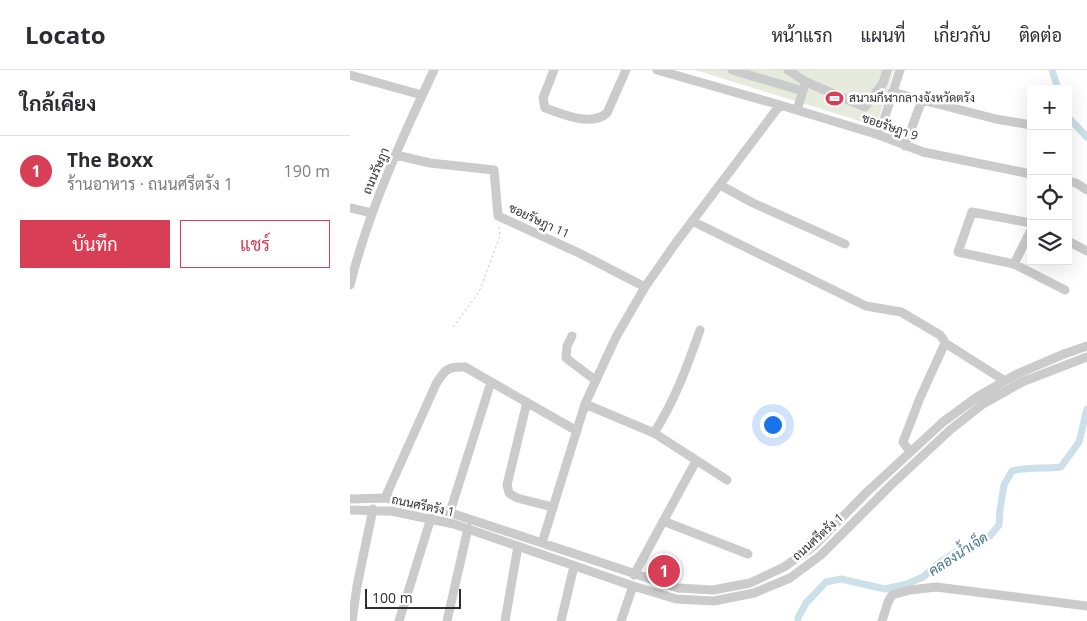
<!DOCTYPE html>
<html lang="th">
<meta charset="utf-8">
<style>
body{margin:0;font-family:"Open Sans",Sarabun,sans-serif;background:#f2f2f3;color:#2b2b33}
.controls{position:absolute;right:15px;top:15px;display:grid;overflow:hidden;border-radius:0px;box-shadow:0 5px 20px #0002}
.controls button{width:45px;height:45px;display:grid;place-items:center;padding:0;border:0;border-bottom:1px solid #e1e1e2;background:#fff;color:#2b2b33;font:25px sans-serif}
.scale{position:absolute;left:15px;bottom:12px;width:96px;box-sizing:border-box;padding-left:5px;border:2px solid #2e2e2e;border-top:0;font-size:14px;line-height:18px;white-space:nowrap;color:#2e2e2e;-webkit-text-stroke:4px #fff;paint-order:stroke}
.you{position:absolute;left:422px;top:354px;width:18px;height:18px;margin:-12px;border:4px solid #fff;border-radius:50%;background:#1a73e8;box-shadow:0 0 0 8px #1a73e833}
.badge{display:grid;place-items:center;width:32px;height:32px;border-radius:50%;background:#d83e55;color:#fff;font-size:16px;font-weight:700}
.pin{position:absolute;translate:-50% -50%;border:2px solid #fff;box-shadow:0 1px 5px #0006}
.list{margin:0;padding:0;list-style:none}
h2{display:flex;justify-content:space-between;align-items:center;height:65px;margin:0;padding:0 20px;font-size:21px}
h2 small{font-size:16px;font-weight:400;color:#7c7c81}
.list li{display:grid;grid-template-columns:32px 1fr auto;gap:15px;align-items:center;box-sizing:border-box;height:70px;padding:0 20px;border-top:1px solid #e1e1e2}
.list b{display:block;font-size:19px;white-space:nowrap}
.list p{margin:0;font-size:16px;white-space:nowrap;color:#7c7c81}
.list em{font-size:16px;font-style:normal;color:#7c7c81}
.actions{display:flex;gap:10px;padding:15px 20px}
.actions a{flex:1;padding:11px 0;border:1px solid #d83e55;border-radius:0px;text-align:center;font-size:18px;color:#d83e55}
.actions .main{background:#d83e55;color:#fff}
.icon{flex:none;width:28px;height:28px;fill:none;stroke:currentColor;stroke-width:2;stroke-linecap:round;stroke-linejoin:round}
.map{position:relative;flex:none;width:737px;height:551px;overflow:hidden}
header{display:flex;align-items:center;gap:30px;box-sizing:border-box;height:70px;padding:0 25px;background:#fff;border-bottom:1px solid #e1e1e2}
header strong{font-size:24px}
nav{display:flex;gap:28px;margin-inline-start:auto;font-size:18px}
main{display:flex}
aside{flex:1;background:#fff}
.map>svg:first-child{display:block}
.green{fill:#e6ebdd}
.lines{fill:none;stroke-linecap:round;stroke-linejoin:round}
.canal{stroke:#cbe0e9;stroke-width:7}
.path{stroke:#cbcbcb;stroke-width:1;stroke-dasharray:2.5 2.5;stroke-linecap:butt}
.minor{stroke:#cbcbcb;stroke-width:9}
.labels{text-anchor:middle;stroke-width:5;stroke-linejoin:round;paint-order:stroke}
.poi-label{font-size:12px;fill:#2e2e2e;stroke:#fff;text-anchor:start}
.street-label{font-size:12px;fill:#2e2e2e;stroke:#fff}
.water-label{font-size:14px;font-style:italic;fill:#42748a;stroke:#fff}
</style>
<header>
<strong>Locato</strong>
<nav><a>หน้าแรก</a><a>แผนที่</a><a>เกี่ยวกับ</a><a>ติดต่อ</a></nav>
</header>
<main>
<aside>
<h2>ใกล้เคียง<small></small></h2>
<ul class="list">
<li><span class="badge">1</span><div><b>The Boxx</b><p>ร้านอาหาร · ถนนศรีตรัง 1</p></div><em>190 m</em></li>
</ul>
<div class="actions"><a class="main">บันทึก</a><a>แชร์</a></div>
</aside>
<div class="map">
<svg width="737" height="551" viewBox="0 0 737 551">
<rect width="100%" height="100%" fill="#fff"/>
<!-- green -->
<path class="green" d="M345,0h199l-18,56z"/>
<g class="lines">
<!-- canal -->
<path class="canal" d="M702,0l6,19
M718,47l19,20
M448,551v-3l8,-15 20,-21 15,-3 44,10 22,-5 16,-7 16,-14 18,-12 33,-15 9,-11 1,-15 4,-25 8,-14c16,-4 32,-2 49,-4l18,-25 8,-33"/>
<!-- path -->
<path class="path" d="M103,257l26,-35 21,-56 -1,-12"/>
<!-- minor -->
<path class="minor" d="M204,0l-11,28 2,10c18,6 46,19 62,5l19,-43
M307,0l123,35 99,30 44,17 108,22
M382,0l71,21
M438,0l18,12 59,25 18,-24 4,-13
M0,5l72,20
M542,22l30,8
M447,40l7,-23
M529,65l21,-65
M555,76l17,-46 74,19 35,6
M46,85l34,8 64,7 4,46 81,37 66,34
M718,111l8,2 11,7
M370,115l33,18 92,41
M0,138l22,5
M342,151l174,85 35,6 39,23 3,4 2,4 60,38
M681,153l-59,-11 -14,40 56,12 51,26
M718,171l19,10
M664,194l17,-34
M0,215c19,-75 51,-145 84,-215
M222,266l-5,10 -1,12 29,22
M177,332l-20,83 2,8 8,5 36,9
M235,334l69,29 73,47
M304,363c21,-33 33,-66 46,-103
M560,382l-7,-10 17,-44 25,-55
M35,428l51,-114c9,-14 11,-18 29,-17l112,64
M0,429l35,-1 48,9 245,81 35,2 37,-7 34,-16 30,-21 53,-54 76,-70 34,-25 40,-23 47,-20 23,-8
M0,440l41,1 63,13 179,62 43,13 38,2 40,-8 36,-15 31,-23 69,-69 60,-56 33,-26 39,-22 65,-25
M100,442l41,-130
M313,451l85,33
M192,473l43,-139 31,-67 29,-50 30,-43 105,-139
M284,505l62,-114
M2,551l5,-35 16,-77
M49,551l32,-103
M97,551l21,-93
M155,551l13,-75
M211,551l13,-55
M271,551l12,-35
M532,551l6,-19 4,-7 18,-5 26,-3 151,19"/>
</g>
<!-- icons -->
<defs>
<symbol id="stadium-bare" viewBox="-9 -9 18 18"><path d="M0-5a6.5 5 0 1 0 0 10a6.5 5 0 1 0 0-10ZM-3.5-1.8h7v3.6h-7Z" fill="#d83e55" stroke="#fff" stroke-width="2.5" paint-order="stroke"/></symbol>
</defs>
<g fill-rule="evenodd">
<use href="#stadium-bare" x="472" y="16" width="25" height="25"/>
</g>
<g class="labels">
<!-- poi labels -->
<g class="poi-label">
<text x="499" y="32">สนามกีฬากลางจังหวัดตรัง</text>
</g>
<!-- street labels -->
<g class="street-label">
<text transform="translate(540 57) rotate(19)" y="4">ซอยรัษฎา 9</text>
<text transform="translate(26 101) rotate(-67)" y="4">ถนนรัษฎา</text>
<text transform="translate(189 151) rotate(25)" y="4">ซอยรัษฎา 11</text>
<text transform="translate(73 436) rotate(12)" y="4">ถนนศรีตรัง 1</text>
<text transform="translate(468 467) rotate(-42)" y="4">ถนนศรีตรัง 1</text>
</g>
<!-- water labels -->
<g class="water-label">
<text transform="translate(608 484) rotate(-33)" y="5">คลองน้ำเจ็ด</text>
</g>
</g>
</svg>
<div class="controls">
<button>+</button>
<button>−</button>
<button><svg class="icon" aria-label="locate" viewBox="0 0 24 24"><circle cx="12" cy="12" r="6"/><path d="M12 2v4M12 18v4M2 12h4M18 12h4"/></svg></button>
<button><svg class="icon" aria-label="layers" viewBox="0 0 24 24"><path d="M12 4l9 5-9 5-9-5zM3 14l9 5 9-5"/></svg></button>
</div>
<div class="scale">100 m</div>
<div class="you"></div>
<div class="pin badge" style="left:314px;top:501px">1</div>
</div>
</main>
